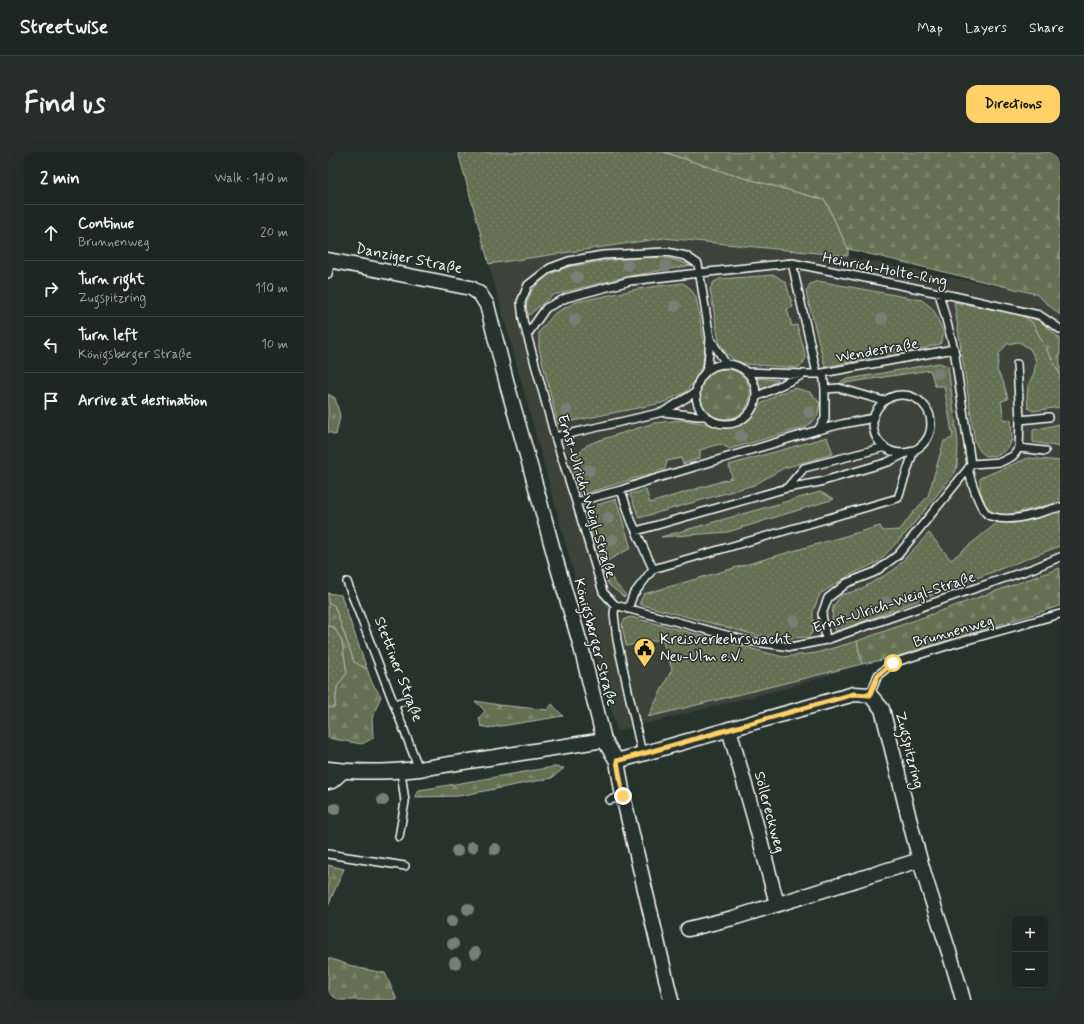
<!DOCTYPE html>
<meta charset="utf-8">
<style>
body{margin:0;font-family:Mynerve,sans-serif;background:#252e2a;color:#f1f3f6}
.controls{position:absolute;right:12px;bottom:12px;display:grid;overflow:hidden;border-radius:8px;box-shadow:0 4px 16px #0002}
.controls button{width:36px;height:36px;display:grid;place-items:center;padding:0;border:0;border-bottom:1px solid #3a4340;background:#1c2622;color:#f1f3f6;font:20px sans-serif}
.stop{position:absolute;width:12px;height:12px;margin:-9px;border:3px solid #ffd166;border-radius:50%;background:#fff}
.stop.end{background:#ffd166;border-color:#fff;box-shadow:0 1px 4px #0008}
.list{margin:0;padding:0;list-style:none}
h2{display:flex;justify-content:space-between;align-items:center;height:52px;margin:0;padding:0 16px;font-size:17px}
h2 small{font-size:13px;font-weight:400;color:#a0a5a5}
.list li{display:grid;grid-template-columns:26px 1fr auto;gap:12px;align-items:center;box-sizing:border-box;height:56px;padding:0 16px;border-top:1px solid #3a4340}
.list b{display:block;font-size:15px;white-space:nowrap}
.list p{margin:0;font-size:13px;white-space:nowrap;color:#a0a5a5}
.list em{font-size:13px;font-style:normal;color:#a0a5a5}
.icon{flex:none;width:22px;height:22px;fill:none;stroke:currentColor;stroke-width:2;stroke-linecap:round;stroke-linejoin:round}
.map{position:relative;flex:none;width:732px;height:848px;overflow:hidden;border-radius:12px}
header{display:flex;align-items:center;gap:24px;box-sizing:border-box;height:56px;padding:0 20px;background:#1c2622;border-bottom:1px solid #3a4340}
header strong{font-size:19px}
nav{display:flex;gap:22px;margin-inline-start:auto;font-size:14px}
.intro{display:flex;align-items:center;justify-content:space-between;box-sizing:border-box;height:96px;padding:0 24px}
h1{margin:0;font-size:28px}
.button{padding:10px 18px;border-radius:12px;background:#ffd166;color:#111;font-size:14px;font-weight:700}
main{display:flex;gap:24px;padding:0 24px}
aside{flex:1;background:#1c2622;border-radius:12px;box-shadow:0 4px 16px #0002}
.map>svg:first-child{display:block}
.built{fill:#3c423b}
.grass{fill:url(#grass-dots);stroke:#b1b8a8}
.forest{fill:url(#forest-firs);stroke:#b1b8a8}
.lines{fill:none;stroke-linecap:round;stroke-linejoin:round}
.lane-casing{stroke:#fff;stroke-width:10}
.street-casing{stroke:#fff;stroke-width:17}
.lane{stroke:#26332d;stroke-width:7}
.street{stroke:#26332d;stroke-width:14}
.tree{fill:#778076}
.route{stroke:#ffd166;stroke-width:5}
.labels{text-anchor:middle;stroke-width:3;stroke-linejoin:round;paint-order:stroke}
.street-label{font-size:15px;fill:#fff;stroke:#26332d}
.poi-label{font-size:15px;fill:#fff;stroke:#26332d;text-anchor:start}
</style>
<header>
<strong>Streetwise</strong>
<nav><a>Map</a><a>Layers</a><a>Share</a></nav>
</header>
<div class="intro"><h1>Find us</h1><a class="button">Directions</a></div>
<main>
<aside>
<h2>2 min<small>Walk · 140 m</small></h2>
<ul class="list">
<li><svg class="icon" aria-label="ahead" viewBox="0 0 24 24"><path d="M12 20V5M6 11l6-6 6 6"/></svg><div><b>Continue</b><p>Brunnenweg</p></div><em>20 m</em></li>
<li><svg class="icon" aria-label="right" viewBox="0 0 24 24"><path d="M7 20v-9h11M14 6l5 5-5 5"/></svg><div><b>Turn right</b><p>Zugspitzring</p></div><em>110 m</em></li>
<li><svg class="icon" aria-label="left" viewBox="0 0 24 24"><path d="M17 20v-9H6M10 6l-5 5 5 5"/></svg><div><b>Turn left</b><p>Königsberger Straße</p></div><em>10 m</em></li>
<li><svg class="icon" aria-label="arrive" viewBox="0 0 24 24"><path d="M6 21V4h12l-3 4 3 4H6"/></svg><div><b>Arrive at destination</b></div></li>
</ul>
</aside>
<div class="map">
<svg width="732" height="848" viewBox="0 0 732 848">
<defs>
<pattern id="grass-dots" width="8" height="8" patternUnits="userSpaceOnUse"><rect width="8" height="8" fill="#637051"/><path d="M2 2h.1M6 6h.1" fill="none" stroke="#7a856b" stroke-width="1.8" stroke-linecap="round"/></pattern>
<pattern id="forest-firs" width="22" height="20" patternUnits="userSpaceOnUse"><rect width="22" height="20" fill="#637051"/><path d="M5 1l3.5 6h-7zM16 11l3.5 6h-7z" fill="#7a856b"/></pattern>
</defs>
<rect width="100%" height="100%" fill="#26332d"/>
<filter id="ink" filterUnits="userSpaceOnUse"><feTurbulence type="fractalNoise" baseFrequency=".025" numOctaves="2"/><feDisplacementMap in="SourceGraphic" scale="8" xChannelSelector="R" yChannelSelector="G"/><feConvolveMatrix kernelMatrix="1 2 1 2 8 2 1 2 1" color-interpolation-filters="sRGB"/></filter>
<g filter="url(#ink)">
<!-- built -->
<path class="built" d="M336,86l135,9 237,47 24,21v291l-168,52 -30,6 -71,23 -174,44 -128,-467z"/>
<!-- grass -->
<path class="grass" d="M130,0h206l66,22 95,26 23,49v7l-184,-18 -175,26z
M318,105l21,1 25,7 -67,12 -72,18 -24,20 -4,-7 7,-18 16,-15 19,-8 36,-6z
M447,123l11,8 7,24 -6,2 5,17 5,-1 9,32 -3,7 -6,4 -51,-4 -11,-3 -9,-8 -7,-12 -9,-52 4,-7 6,-3z
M490,129l104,19 11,9 11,24 -4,11 -52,13 -2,-9 -17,2 1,8 -45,9 -19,-75 4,-8z
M355,131l7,5 6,9 9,49 -2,17 -6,14 -11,15 -24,11 -104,21 -19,-76v-16l16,-19 21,-11 67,-14z
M626,150l67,13 11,7 28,52v33l-27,4 -5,-3 -1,-11 1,-12 6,-12 2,-12 -6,-12 -11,-7 -12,2 -8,10 -2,16 6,11 5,18 -7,2 3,19 7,-1 1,20 -3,8 -10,8 -13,1 -6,-5 -5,-9z
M611,211l9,3 10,77 -1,23 -3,8 -48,59 -28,29 -30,14 -28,18 -7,17v20l-4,6 -19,1 -31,-2 -120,-32 5,-10 236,-68 3,5 17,-1 11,-15 17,-19 16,-55 9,-3 -9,-52h-9l-5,-16 -91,14 4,-4z
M427,226l23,2 -20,13 -1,-9z
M467,236l15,4 10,11 -3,14 -11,10 -76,22 -10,-5 -20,6v8l-17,6 -2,-6 -14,3 -2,8 -84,26 -9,-28 6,-13 9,-9 13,-5 54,-17 27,-3 44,6 16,-3 13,-11 7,-8 17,-10z
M732,272v23l-27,-5v-12z
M499,285l6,17 -49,14 -30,17 -115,33 -9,-24 16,-4 4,13 82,-25 -3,-13z
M700,306l32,3v41l-57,14 -11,-4 -6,-7 -6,-14v-13z
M492,340l14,7 -106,33 -67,5z
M288,347l15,49 -26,14 9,20 12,13 -2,2 -15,-12 -10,-21 -11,-42 2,-10 7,-7z
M732,359v35l-224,86 -4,-13 1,-12 8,-12 18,-5 35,-20 35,-37 22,27 47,-38h19z
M0,441l13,2 26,74 -13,-7 -20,-57 -6,-2z
M303,465l152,40 33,-4 41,-12 5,23 -214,53 24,-48 -10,-30 -36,7 -4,-22 3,-5z
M0,474l6,1 8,14 5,32 -10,14 -2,20 -7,1z"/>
<!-- forest -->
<path class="forest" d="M336,0h396v163l-24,-21 -188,-45 -23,-49 -95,-26z
M693,163l19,6 20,17v36l-28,-52z
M372 242a25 25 0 1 1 50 0a25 25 0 1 1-50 0Z
M0,242l7,4 5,18 -4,19 -8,-3z
M732,416v38l-168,52 -30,6 -5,-23z
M0,451l6,2 20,57 13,7 5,14 9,13 -9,22 1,20 -11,6 -34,-6v-30l7,-1 2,-20 10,-14 -5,-32 -8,-14 -6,-1z
M147,549l24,4 49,5 4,-6 11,12 -74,12 -8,-2 -2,-8 6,-7z
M225,615l11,1 -12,10 -93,18 -44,1 4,-7 7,-1z
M0,713l16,4 -11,25 -5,12z
M0,806l30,10 27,5 12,27h-69z"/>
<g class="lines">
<defs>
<path id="lane" d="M464,111l25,111
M0,122l3,-14
M199,183l19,-27 20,-10 64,-17 69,-8 93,-10 162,33 85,19 21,14
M382,186l16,26
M368 242a30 30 0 1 1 60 0a30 30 0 1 1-60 0Z
M418,220l58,2h13l137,-25
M377,221l3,-9 2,-26 -12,-74 -12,-8 -19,-4 -64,3 -34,6 -19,7 -22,17 -7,17 2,18 32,117 21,65 27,90 12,13 133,36 43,6 35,-7 208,-72 26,-11
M497,237l14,-1 45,13
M545 272a29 29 0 1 1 58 0a29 29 0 1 1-58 0Z
M428,245l46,-22
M335,260l33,-20
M692,268l29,-3
M490,278l24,-6 32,-6
M227,285l108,-25 35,4h8
M691,296l26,3
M643,312l30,-2 12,-6 6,-8 1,-28 -3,-56
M640,317c3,11 11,39 20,46 1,1 4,1 6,2 20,6 46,-5 66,-10
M459,336l33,-6 68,-20 18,-9
M293,338l10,30 22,49 245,-71 16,-48
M248,350l45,-12 23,-8 174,-52 7,-11v-30l-2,-16
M308,379l151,-43 17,-20 81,-21
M19,430l72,187
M287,453l-1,9 3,26 25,114
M300,457l5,-14 20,-26
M498,488l-4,-26 6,-16 19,-15 28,-11 23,-17 70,-86 3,-5 -17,-115 -15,-56
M542,543l8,-20 15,-12 60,-19 107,-30
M67,552l12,-4
M282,648l13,-4
M71,685l6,-35 -4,-31
M0,702l77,12"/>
<path id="street" d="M0,108l143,28 9,6 7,11 20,79 25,89 24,88 24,82 24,97 13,21 6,35 48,204
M401,577l25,88 23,87
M289,609l237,-67 16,1 12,14c13,50 24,101 38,151 13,47 31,93 43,140
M0,617c30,4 61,3 91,0l185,-29
M0,630l4,-1 11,-10
M360,777l45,-11 187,-58"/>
</defs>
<!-- lane casing -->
<use href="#lane" class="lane-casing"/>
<!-- street casing -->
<use href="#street" class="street-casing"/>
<!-- lane -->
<use href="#lane" class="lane"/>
<!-- street -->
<use href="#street" class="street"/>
</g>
<!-- trees -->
<g class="tree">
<circle cx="300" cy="113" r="6"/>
<circle cx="338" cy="114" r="6"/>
<circle cx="249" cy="125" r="6"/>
<circle cx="347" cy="154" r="6"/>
<circle cx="554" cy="167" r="6"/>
<circle cx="247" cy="168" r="6"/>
<circle cx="610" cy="221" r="6"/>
<circle cx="238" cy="258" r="6"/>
<circle cx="481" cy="260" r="6"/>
<circle cx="413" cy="284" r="6"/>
<circle cx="261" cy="318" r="6"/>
<circle cx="280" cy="366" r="6"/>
<circle cx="284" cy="388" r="6"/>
<circle cx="558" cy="450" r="6"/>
<circle cx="466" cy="469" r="6"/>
<circle cx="55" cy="648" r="6"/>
<circle cx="7" cy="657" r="6"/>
<circle cx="144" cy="695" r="6"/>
<circle cx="167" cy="697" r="6"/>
<circle cx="129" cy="699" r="6"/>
<circle cx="140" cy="757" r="6"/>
<circle cx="124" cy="769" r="6"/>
<circle cx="125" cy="792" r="6"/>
<circle cx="147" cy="801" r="6"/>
<circle cx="127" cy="811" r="6"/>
</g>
</g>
<g class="lines" filter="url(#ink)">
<!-- route -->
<path class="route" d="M295,644l-6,-35 237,-67 16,1 8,-20 15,-12"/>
</g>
<!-- icons -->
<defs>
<symbol id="civic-pin" viewBox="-11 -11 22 30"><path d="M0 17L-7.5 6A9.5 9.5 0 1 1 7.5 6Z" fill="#ffd166" stroke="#26332d"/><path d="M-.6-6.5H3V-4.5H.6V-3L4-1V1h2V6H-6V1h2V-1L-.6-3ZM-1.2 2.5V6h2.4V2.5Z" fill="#111"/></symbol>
</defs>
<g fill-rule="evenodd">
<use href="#civic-pin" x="304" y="484" width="25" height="34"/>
</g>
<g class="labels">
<!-- street labels -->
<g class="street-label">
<text transform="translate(81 106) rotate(11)" y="5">Danziger Straße</text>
<text transform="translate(557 117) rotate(11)" y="5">Heinrich-Holte-Ring</text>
<text transform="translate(549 198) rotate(-10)" y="5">Wendestraße</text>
<text transform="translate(259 344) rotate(73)" y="5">Ernst-Ulrich-Weigl-Straße</text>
<text transform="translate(566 450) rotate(-18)" y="5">Ernst-Ulrich-Weigl-Straße</text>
<text transform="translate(625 479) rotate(-16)" y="5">Brunnenweg</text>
<text transform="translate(268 490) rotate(75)" y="5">Königsberger Straße</text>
<text transform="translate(71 517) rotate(69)" y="5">Stettiner Straße</text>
<text transform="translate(582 598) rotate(76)" y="5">Zugspitzring</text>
<text transform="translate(442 660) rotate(75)" y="5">Söllereckweg</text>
</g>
<!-- poi labels -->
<g class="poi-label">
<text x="332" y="492">Kreisverkehrswacht<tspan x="332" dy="17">Neu-Ulm e.V.</tspan></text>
</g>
</g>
</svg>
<div class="controls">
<button>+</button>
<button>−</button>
</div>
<div class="stop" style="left:565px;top:511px"></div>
<div class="stop end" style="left:295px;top:644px"></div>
</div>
</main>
